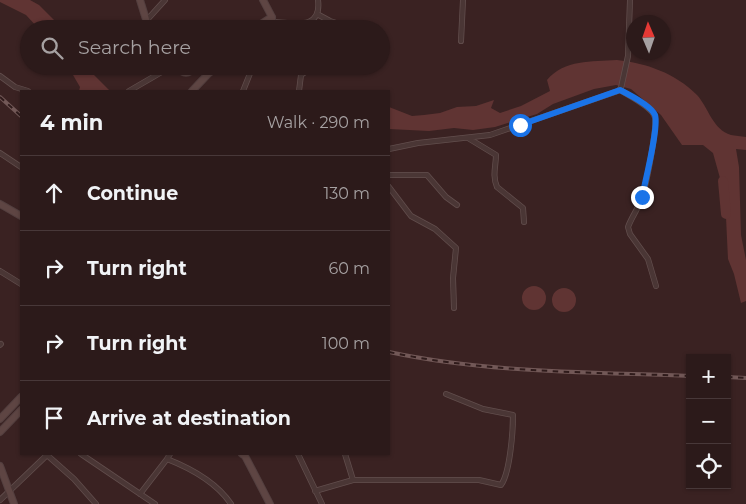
<!DOCTYPE html>
<meta charset="utf-8">
<style>
body{margin:0;font-family:Montserrat,sans-serif;background:#342323;color:#f1f3f6}
.controls{position:absolute;right:15px;bottom:15px;display:grid;overflow:hidden;border-radius:0px;box-shadow:0 1px 4px #0004}
.controls button{width:45px;height:45px;display:grid;place-items:center;padding:0;border:0;border-bottom:1px solid #483839;background:#2c1a1a;color:#f1f3f6;font:25px sans-serif}
.compass{position:absolute;left:626px;top:15px;width:45px;height:45px;border-radius:50%;background:#2c1a1a;box-shadow:0 1px 4px #0004;rotate:358deg}
.stop{position:absolute;width:15px;height:15px;margin:-11px;border:4px solid #1a73e8;border-radius:50%;background:#fff}
.stop.end{background:#1a73e8;border-color:#fff;box-shadow:0 1px 5px #0008}
.list{margin:0;padding:0;list-style:none}
h2{display:flex;justify-content:space-between;align-items:center;height:65px;margin:0;padding:0 20px;font-size:21px}
h2 small{font-size:16px;font-weight:400;color:#a6a1a2}
.list li{display:grid;grid-template-columns:32px 1fr auto;gap:15px;align-items:center;box-sizing:border-box;height:75px;padding:0 20px;border-top:1px solid #483839}
.list b{display:block;font-size:19px;white-space:nowrap}
.list em{font-size:16px;font-style:normal;color:#a6a1a2}
.icon{flex:none;width:28px;height:28px;fill:none;stroke:currentColor;stroke-width:2;stroke-linecap:round;stroke-linejoin:round}
.map{position:relative;flex:none;width:746px;height:504px;overflow:hidden}
.search{position:absolute;background:#2c1a1a;box-shadow:0 1px 4px #0004;left:20px;top:20px;width:370px;height:55px;display:flex;align-items:center;gap:12px;box-sizing:border-box;padding:0 18px;border-radius:28px;color:#a6a1a2;font-size:19px}
.panel{position:absolute;background:#2c1a1a;box-shadow:0 1px 4px #0004;left:20px;top:90px;width:370px;height:365px;border-radius:0px}
.map>svg:first-child{display:block}
.water{fill:#603433}
.lines{fill:none;stroke-linecap:round;stroke-linejoin:round}
.river{stroke:#603433;stroke-width:10}
.street-casing{stroke:#624e4d;stroke-width:6}
.secondary-casing{stroke:#533f3f;stroke-width:8}
.street{stroke:#4a3635;stroke-width:4.5}
.secondary{stroke:#5e4543;stroke-width:6}
.rail-casing{stroke:#725857;stroke-width:4}
.rail{stroke:#2f1b1b;stroke-width:2;stroke-dasharray:5.5;stroke-linecap:butt}
.route{stroke:#1a73e8;stroke-width:6}
</style>
<div class="map">
<svg width="746" height="504" viewBox="0 0 746 504">
<rect width="100%" height="100%" fill="#3a2222"/>
<!-- water -->
<path class="water" d="M0,0h30l9,5 24,24h-24l-13,-14 -26,-13z
M617,60c29,3 58,13 80,35 11,12 16,35 34,40 4,1 10,1 15,2v13l-10,-1 3,18 2,68 5,25v41l-5,2 -7,-29 -6,-15 -3,-63 -12,-43 -10,-8h-21l-21,-30 -30,-26 -15,-4 -22,4 -41,15 -16,10 -42,13 -22,3 -19,-2 -25,3 -40,-2v-22l23,9 12,-1 16,-2 17,-6 19,-1 18,-6 -3,8 9,5 21,-7 29,-15 -3,-11c18,-21 44,-18 70,-20z
M63,66h24l7,9 16,16h-31l1,-4 -7,-12z
M522 298a12 12 0 1 1 24 0a12 12 0 1 1-24 0Z
M552 300a12 12 0 1 1 24 0a12 12 0 1 1-24 0Z"/>
<g class="lines">
<!-- river -->
<path class="river" d="M723,181l3,33"/>
<defs>
<path id="street" d="M317,14l13,7 13,4
M146,21l19,-21
M272,22c20,0 50,10 46,-22
M461,41l2,-41
M0,76l15,11 13,4
M620,90c8,5 30,16 34,25 5,8 -8,68 -11,80 -3,11 -11,21 -15,32l2,7 18,25 8,27
M129,91l43,-25
M243,91l10,-25
M299,91l2,-16 13,-9
M468,138l28,17c0,11 -4,20 1,32l26,21 1,14
M389,149l29,-6 72,-8 128,-44 3,-3 7,-32 2,-56
M0,153l21,14
M389,175h38l19,22 11,8
M389,187l22,29 24,13 21,19 -3,30 1,30
M0,271l21,13
M0,345l1,-1
M81,454l74,50
M170,454l-3,5c23,9 50,24 64,45
M298,454l24,50
M345,454l8,26
M47,455l27,24 22,25
M315,491l38,-11h126l22,5c9,-12 12,-54 12,-70l-30,-6 -37,-15
M140,494l27,-35
M0,500l47,-45"/>
<path id="secondary" d="M140,0l9,29
M263,0l9,17v5l-7,7
M253,29l19,-12
M174,66c12,9 12,9 24,0
M192,91l17,-18 9,-7
M0,204l21,12
M0,419l21,-22
M0,432l21,-22
M242,454l3,2 25,48
M0,466l14,38"/>
</defs>
<!-- street casing -->
<use href="#street" class="street-casing"/>
<!-- secondary casing -->
<use href="#secondary" class="secondary-casing"/>
<!-- street -->
<use href="#street" class="street"/>
<!-- secondary -->
<use href="#secondary" class="secondary"/>
<defs>
<path id="rail" d="M0,97l21,19
M389,352c98,21 200,20 301,24
M727,377l19,1"/>
</defs>
<!-- rail casing -->
<use href="#rail" class="rail-casing"/>
<!-- rail -->
<use href="#rail" class="rail"/>
</g>
<g class="lines">
<!-- route -->
<path class="route" d="M520,125l100,-35c8,4 31,16 35,25 4,12 -10,67 -13,82"/>
</g>
</svg>
<div class="controls">
<button>+</button>
<button>−</button>
<button><svg class="icon" aria-label="locate" viewBox="0 0 24 24"><circle cx="12" cy="12" r="6"/><path d="M12 2v4M12 18v4M2 12h4M18 12h4"/></svg></button>
</div>
<svg class="compass" viewBox="-18 -18 36 36"><path d="M0-13l5 13h-10z" fill="#e53935"/><path d="M0 13l5-13h-10z" fill="#a6a1a2"/></svg>
<div class="stop" style="left:520px;top:125px"></div>
<div class="stop end" style="left:642px;top:197px"></div>
<div class="search"><svg class="icon" aria-label="search" viewBox="0 0 24 24"><circle cx="10" cy="10" r="6"/><path d="M15 15l6 6"/></svg>Search here</div>
<section class="panel">
<h2>4 min<small>Walk · 290 m</small></h2>
<ul class="list">
<li><svg class="icon" aria-label="ahead" viewBox="0 0 24 24"><path d="M12 20V5M6 11l6-6 6 6"/></svg><div><b>Continue</b></div><em>130 m</em></li>
<li><svg class="icon" aria-label="right" viewBox="0 0 24 24"><path d="M7 20v-9h11M14 6l5 5-5 5"/></svg><div><b>Turn right</b></div><em>60 m</em></li>
<li><svg class="icon" aria-label="right" viewBox="0 0 24 24"><path d="M7 20v-9h11M14 6l5 5-5 5"/></svg><div><b>Turn right</b></div><em>100 m</em></li>
<li><svg class="icon" aria-label="arrive" viewBox="0 0 24 24"><path d="M6 21V4h12l-3 4 3 4H6"/></svg><div><b>Arrive at destination</b></div></li>
</ul>
</section>
</div>
